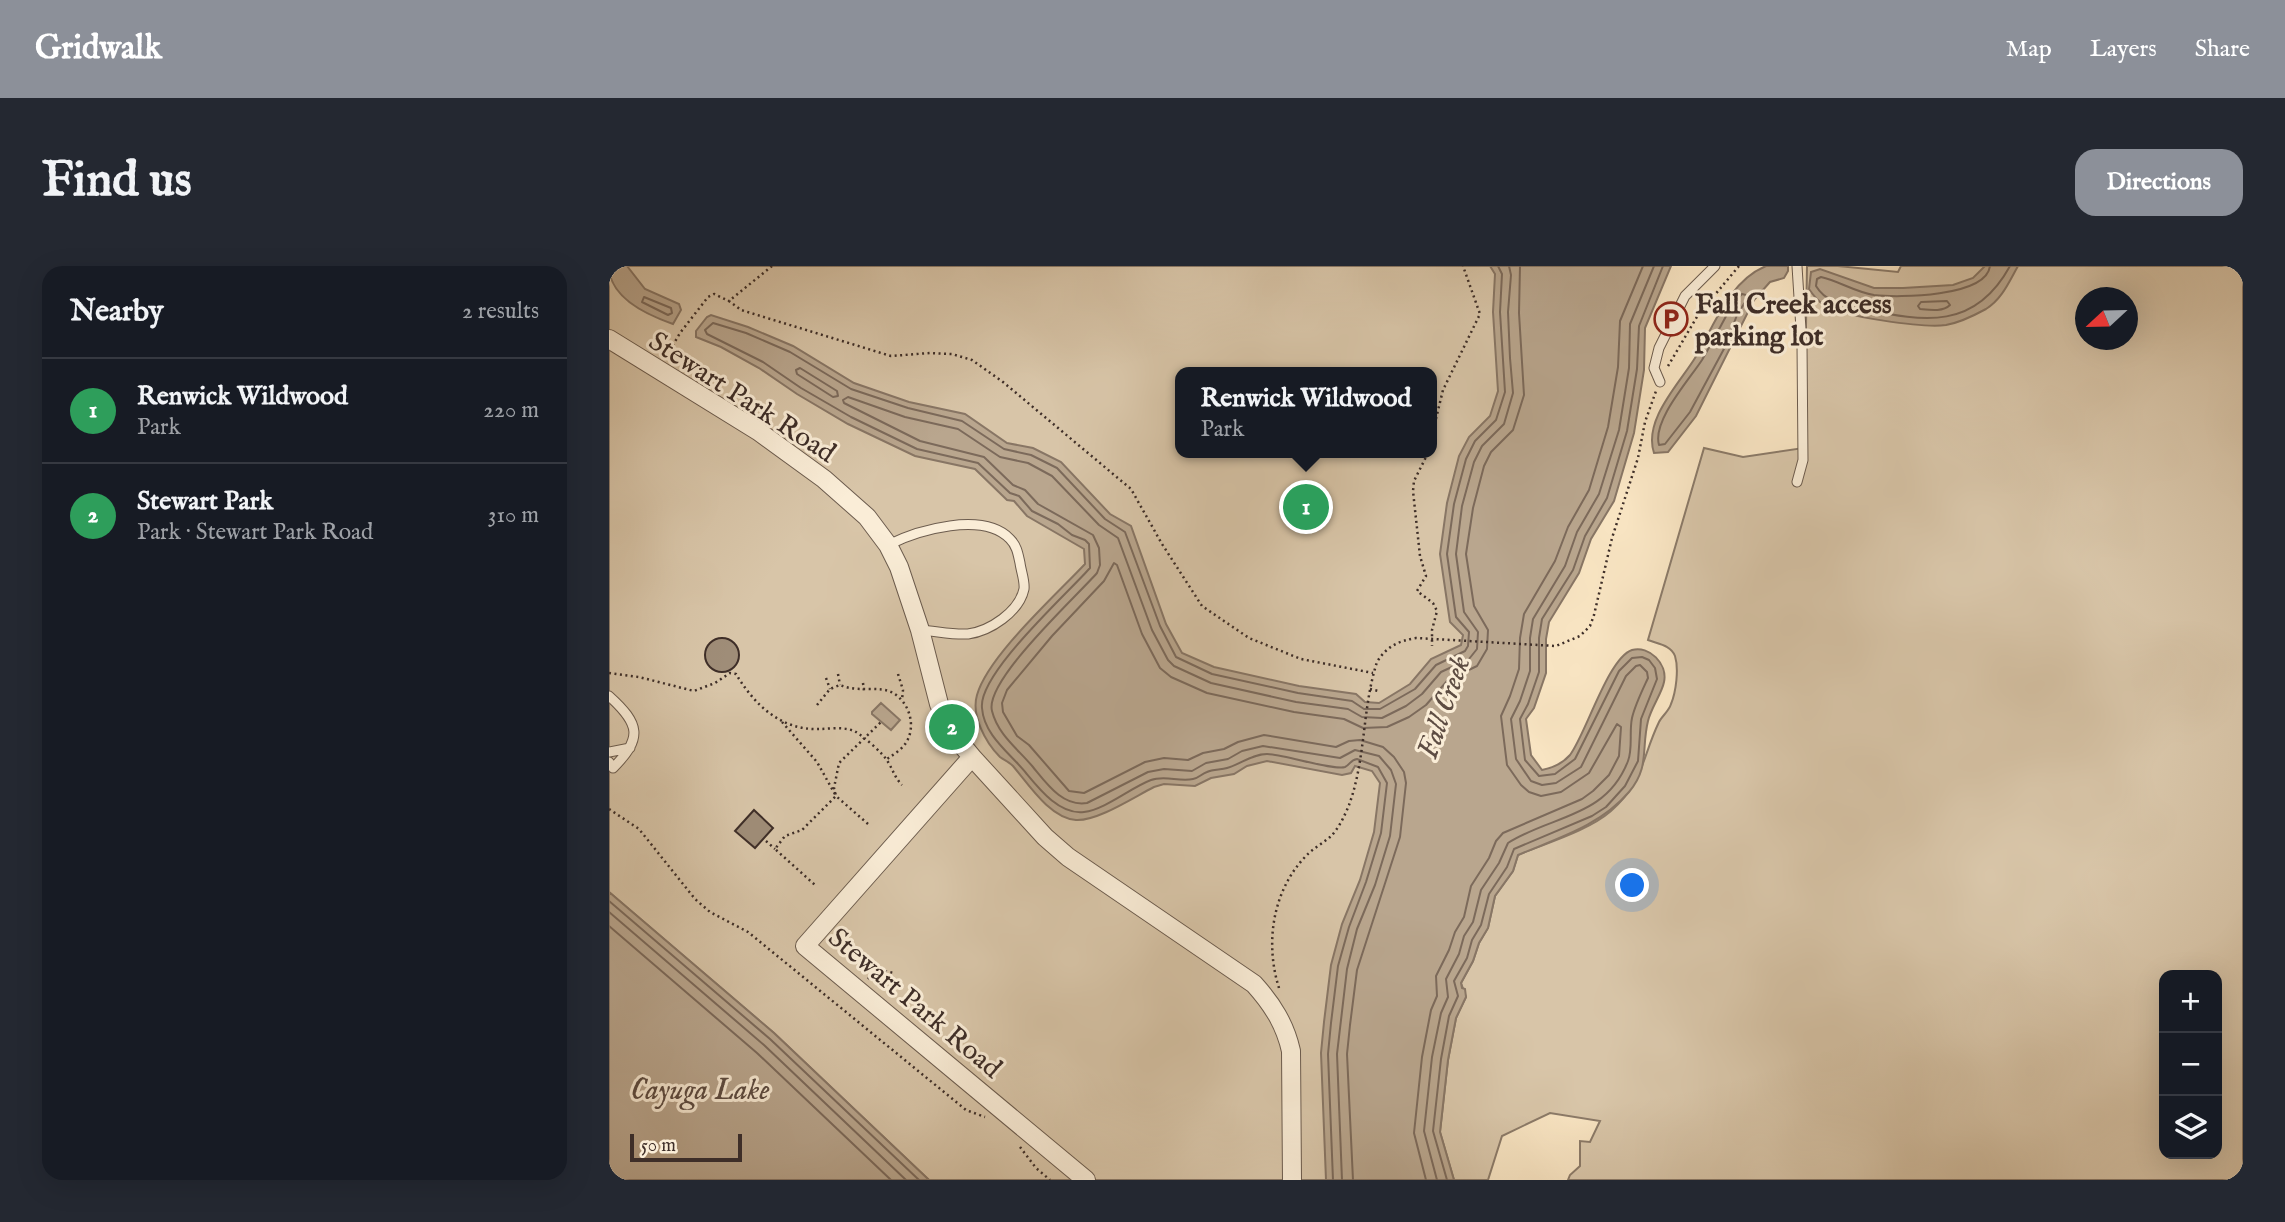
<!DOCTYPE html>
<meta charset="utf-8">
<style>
body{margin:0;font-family:"IM FELL English",serif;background:#242831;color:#f1f3f6}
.controls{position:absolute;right:21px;bottom:21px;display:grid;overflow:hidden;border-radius:14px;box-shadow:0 7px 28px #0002}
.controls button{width:63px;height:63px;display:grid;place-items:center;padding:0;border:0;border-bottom:2px solid #363941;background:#171b24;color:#f1f3f6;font:35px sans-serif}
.compass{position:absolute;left:1466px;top:21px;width:63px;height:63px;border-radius:50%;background:#171b24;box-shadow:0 7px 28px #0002;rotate:248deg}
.scale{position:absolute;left:21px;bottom:18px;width:112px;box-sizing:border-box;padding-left:7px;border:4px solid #3e2e28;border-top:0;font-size:19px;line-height:24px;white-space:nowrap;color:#3e2e28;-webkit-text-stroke:5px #faedd7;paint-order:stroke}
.you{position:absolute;left:1024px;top:620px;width:24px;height:24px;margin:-18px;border:5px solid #fff;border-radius:50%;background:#1a73e8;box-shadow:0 0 0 10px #1a73e833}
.badge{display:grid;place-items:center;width:46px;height:46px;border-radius:50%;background:#8c9099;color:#fff;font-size:23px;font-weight:700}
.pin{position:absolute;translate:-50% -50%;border:4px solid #fff;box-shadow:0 2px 7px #0006}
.popup{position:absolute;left:566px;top:101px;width:262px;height:91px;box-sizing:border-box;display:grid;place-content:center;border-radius:14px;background:#171b24;filter:drop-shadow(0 2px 5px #0005);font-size:23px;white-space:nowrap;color:#9ea1a6}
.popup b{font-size:26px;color:#f1f3f6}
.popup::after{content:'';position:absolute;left:50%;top:100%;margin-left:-14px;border:14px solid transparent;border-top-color:#171b24}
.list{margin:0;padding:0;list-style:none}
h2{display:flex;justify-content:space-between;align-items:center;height:91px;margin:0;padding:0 28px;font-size:30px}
h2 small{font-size:23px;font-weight:400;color:#9ea1a6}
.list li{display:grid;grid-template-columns:46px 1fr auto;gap:21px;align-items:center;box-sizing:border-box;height:105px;padding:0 28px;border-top:2px solid #363941}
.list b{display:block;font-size:26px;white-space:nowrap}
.list p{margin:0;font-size:23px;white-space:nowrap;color:#9ea1a6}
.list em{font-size:23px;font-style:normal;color:#9ea1a6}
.icon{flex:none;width:38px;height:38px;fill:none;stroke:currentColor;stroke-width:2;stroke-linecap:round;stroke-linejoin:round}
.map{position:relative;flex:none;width:1634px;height:914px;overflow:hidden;border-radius:21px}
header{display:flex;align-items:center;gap:42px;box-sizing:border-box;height:98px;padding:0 35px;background:#8c9099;color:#fff}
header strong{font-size:33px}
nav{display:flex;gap:38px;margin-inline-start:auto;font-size:24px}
.intro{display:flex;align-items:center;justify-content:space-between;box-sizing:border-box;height:168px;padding:0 42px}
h1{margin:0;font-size:49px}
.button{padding:18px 32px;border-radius:21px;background:#8c9099;color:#fff;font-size:24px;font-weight:700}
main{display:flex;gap:42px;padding:0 42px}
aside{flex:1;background:#171b24;border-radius:21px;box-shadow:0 7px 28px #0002}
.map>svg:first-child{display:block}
.green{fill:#d8c5a8;stroke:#8b7a68;stroke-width:2;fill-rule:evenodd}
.water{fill:#b9a68e;stroke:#887665;stroke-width:2}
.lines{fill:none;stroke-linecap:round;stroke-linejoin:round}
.shore{stroke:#7c6a5b;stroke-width:2}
.building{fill:#9f8d78;stroke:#3e2e28;stroke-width:2}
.lane-casing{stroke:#6c5c4e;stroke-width:11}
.street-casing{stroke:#6c5c4e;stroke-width:20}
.path{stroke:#3e2e28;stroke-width:2.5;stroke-dasharray:2 3.5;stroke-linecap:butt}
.lane{stroke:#faedd7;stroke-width:9}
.street{stroke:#faedd7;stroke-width:18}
.labels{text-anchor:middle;stroke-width:6;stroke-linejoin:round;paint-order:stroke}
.poi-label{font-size:28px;font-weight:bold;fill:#3e2e28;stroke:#faedd7;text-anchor:start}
.street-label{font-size:28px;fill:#3e2e28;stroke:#faedd7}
.water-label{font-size:30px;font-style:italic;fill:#5d4c42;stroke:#faedd7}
</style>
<header>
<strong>Gridwalk</strong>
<nav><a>Map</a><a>Layers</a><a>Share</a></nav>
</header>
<div class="intro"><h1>Find us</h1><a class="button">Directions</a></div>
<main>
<aside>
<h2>Nearby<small>2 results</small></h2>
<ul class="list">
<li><span class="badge" style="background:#2e9e5b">1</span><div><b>Renwick Wildwood</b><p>Park</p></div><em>220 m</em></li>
<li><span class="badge" style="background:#2e9e5b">2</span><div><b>Stewart Park</b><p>Park · Stewart Park Road</p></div><em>310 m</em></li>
</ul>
</aside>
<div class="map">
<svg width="1634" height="914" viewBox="0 0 1634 914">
<rect width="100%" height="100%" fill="#f8e4c2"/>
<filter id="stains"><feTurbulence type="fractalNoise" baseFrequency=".00286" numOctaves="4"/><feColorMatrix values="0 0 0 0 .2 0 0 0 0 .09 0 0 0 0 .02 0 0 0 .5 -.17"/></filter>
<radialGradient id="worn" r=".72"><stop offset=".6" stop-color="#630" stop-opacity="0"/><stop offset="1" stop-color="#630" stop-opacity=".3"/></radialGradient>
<!-- green -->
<path class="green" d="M0,0h1010l-229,914h-461l-155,-147 -165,-141zM571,106h252v81h-252z
M1198,0h31l60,6 3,-6h342v914h-675l2,-5 10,-9v-25l10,1 10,-21 -50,-8 -48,23 -14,44h-34l-14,-48 8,-72 8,-42 10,-21 -5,-14 12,-22 6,-18 9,-15 7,-32 18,-25 5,-16c28,-12 70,-24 93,-44 33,-29 31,-54 48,-89 3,-6 10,-11 12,-18 5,-12 8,-35 4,-48 -4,-11 -17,-12 -27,-16l56,-192 39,9 61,-9zM1476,32h42v42h-42zM1555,709h53v179h-53z"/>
<!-- water -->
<path class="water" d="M0,0h18l18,23 34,15 2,6 -8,14c-26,-9 -64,-26 -64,-58z
M881,0h181l-26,62 -1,42 -10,63 -20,68 -23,38 -12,34 -30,49 -3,17v34l-12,35 -8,11 5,36 11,15c10,-2 21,-7 28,-15 16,-21 38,-97 62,-105 17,-5 36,14 32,32 -2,11 -13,26 -16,39 -7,28 2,46 -19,71 -29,34 -71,46 -111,63l-5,16 -18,25 -7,32 -9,15 -6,18 -12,22 1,5 3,1 1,8 -10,21 -8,42 -8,72 14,48h-128l-5,-127 3,-31 7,-57 11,-41 18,-44 14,-48 6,-49 -8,-12 -17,-5 -4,7 -9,2 -75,-14 -20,5 -13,8 -23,4 -16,8 -31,-2 -10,3c-20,10 -56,34 -78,33 -26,-2 -47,-35 -63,-54 -4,-4 -9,-6 -13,-9 -15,-15 -29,-42 -23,-62 11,-39 79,-100 108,-131l-1,-15 -57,-33 -13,-15 -7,-1 -32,-31 -60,-13 -67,-32 -51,-30 -38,-26 -38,-21 -25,-10v-6l11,-14 4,-2 37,12 45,19 61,37 55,19 56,12 42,29 26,5 28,14 49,52 21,12 35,98 16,29 32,14 85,19 57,8 9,8 14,1 31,-19 21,-25 30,-14 2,-10 -13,-13 -10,-68 7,-51 12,-47 10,-19 21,-21 8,-25 -5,-79 2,-38z
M1157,0h22v5l-4,7 -14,4 -16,18 -58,116 -28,36 -14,1c-11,-33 25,-69 41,-95 19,-32 34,-77 71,-92z
M1376,0h33c-9,16 -16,33 -32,43 -11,6 -28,14 -40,16 -23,3 -103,-8 -122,-20 -6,-4 -11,-10 -15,-16l2,-17 9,-3 54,19h29l50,-3 20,-7z
M272,437l19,17 -9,10 -19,-16v-2z
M0,626l165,141 155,147h-320z"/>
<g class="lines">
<!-- shore -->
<path class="shore" d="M1381,0c-4,31 -92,32 -116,29 -19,-3 -35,-14 -53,-18l-4,2 -1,7c10,17 29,19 47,23 62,13 112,21 147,-43
M1133,28l4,1 1,4 -10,16 -12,32 -35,65 -25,32 -6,1c-7,-24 30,-65 43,-85 11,-19 21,-38 31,-57z
M35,31l27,11 1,5 -4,2 -26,-13z
M1338,35l3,4c-7,7 -20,5 -30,4l-2,-3 3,-4z
M191,102l37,23 1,5 -5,1 -36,-23 -1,-4z
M0,635l161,138 149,141
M0,646l155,133 142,135
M0,660l148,127 134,127
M724,914l-5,-126 3,-31 7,-57 11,-39 17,-45 15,-49 6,-50 -9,-16 -21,-8c-7,1 -7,6 -12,8 -11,4 -62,-13 -78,-13 -15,0 -26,10 -40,14 -6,2 -14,1 -20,4 -6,2 -8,6 -14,7 -14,3 -28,-4 -42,1 -21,8 -45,29 -67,32 -24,3 -44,-22 -58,-39 -15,-19 -42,-37 -44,-65 -4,-34 84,-113 108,-140l-1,-24 -4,-4 -13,-5 -14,-11 -26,-13 -13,-15 -9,-3 -32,-30 -61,-14 -66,-32 -50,-29 -38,-26 -56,-28 -2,-4 8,-7 33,10 44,19 61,37 57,19 54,13 42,28 27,6 26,13 48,51 20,13 35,94 16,31 36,17 86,19 54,8 12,8h16l35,-20 21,-24 29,-14 3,-5 1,-14 -13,-15 -9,-63 7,-50 12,-45 9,-18 21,-21 9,-28 -5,-80 2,-38 -4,-8
M733,914l-5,-126 10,-85 10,-40 18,-44 15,-49 6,-52 -5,-14 -12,-14 -24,-6 -15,8 -77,-12 -21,5 -14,8 -22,4 -14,8 -28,-2 -16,3 -61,31c-24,4 -40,-19 -54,-36 -15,-18 -35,-32 -41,-56 -8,-30 84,-114 105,-138l3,-8 -1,-17 -6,-13 -55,-31 -13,-14 -12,-5 -29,-28 -64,-16 -76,-38 -1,-3 5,-3 57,20 53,12 42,28 28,6 24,13 47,49 19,13 34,92 16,30 6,6 37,17 85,19 52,7 14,8 20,1 24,-12 16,-12 19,-22 28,-13 8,-10 1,-17 -14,-20 -8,-58 6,-48 12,-44 8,-16 22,-22 9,-31 -3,-35 -2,-46 3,-37 -2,-9
M744,914l-6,-126 3,-29 7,-55 43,-133 6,-54 -2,-11 -10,-15 -11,-10 -23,-7 -11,1 -13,6 -72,-12 -26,7 -14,7 -21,4 -15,7 -24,-2 -19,4 -61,31 -15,-2 -40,-46 -12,-9 -14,-24 -1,-9 5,-13 45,-54 52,-55 10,-18 3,2 25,69 18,34 11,9 36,16 87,19 50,7 19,9 24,-1 22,-10 17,-12 22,-25 29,-14 10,-17 1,-19 -14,-24 -8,-52 7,-46 11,-42 7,-14 22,-22 11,-35 -5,-82 1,-47
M817,914l-12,-47 8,-76 9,-47 6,-14 -1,-20 13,-26 6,-18 9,-15 7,-31 18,-28 7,-17 7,-8 79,-34 11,-8 16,-16 10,-19 2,-29 -4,-3 -28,49 -28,19 -20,4 -12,-4 -8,-7 -14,-20 -6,-49 9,-20 9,-27 1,-31 4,-24 31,-53 13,-34 21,-37 19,-63 10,-60 2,-46 23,-55
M828,914l-13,-49 8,-74 9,-44 7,-16 -2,-18 13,-25 5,-18 9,-14 8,-32 18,-27 9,-20c44,-28 98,-25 120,-82 5,-13 1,-29 4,-43 3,-13 10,-27 16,-40l-1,-6 -7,-7 -4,1 -10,10 -45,91 -25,16 -14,2 -11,-4 -15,-22 -5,-40 9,-18 10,-30v-33l3,-19 32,-53 12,-34 22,-38 20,-64 10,-62 1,-44 24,-58
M838,914l-14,-49 8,-72 8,-43 9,-20 -4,-15 13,-23 5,-18 9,-15 8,-31 18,-27 7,-18 78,-33 14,-9 19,-21 13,-25 3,-42 16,-40 -2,-11 -6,-8 -7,-3 -10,1 -13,13 -44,88 -20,15 -16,2 -14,-16 -5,-41 8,-15 11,-32v-34l3,-19 31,-49 12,-34 22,-38 20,-67 10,-62 2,-43 24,-60"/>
</g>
<!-- building -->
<path class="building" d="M96 389a17 17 0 1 1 34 0a17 17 0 1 1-34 0Z
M145,544l19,18 -18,20 -20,-17z"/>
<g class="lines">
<defs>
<path id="lane" d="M1051,116l-6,-14 5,-20 26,-52 30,-30
M1188,216l6,-22 -1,-115 -5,-79
M279,279c30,-15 95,-34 122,-6 7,7 8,15 10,24 1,8 5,18 4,26 -5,23 -34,42 -56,45 -16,1 -32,-3 -48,-4
M0,430c31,28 34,42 4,72l-4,-6
M0,486l21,-4"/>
<path id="street" d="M0,73l149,92 66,48 43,38 21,28 11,22 21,63 19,74 13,29 20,24
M477,914l-281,-234 167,-189 73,80 23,20 186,127c18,20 31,40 37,67l1,129"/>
</defs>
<!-- lane casing -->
<use href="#lane" class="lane-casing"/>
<!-- street casing -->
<use href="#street" class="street-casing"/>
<!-- path -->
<path class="path" d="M163,0l-43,35 12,9 150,46 39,-3 22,1 20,6 31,22 128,107 31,55 40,62 47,32 52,21 72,14
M58,89l13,-22 28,-36 6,-3 15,7
M1059,100l30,-51 41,-49
M823,169l11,-45 37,-76 -17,-48
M819,187l-14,28 -1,10 7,65 6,20 -9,15 16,12 4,8 -5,19v16
M0,407l30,4 55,14 21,-8 15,-10 6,1c18,30 44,56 82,55 12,0 27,-3 38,3 8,5 28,22 32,30 5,8 7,16 14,23
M229,408l2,11
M289,408l5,16 -1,10
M217,412l4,11
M254,417l1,8
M761,423l8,2
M208,439l13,-16 10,-4c18,8 40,0 53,8 16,9 23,32 14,48 -4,8 -13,13 -20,18
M173,456l35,40 19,34 -34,34 -17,6 -10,13 40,36
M0,543l30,20 56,70 15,13 38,20 218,178 19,7
M259,558l-32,-28 -2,-8 5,-25 42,-41
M157,575l9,8
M259,713l8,-10 18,4
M670,722c-14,-44 -7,-96 26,-131 7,-8 17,-13 25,-20 8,-7 15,-22 19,-32 17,-46 13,-97 28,-143 9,-15 21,-21 39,-24l140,8 24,-10 10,-10 4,-11 18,-77 26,-80 7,-36 11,-31
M411,881l16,21 14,12"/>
<!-- lane -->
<use href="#lane" class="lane"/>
<!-- street -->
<use href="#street" class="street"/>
</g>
<!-- icons -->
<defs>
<symbol id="parking-ring" viewBox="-11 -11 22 22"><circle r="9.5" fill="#faedd7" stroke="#8f2418" stroke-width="1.5"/><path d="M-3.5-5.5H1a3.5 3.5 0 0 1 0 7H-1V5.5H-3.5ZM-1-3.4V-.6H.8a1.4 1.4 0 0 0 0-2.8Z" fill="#8f2418"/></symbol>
</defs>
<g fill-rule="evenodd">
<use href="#parking-ring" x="1043" y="34" width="38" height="38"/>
</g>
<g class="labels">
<!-- poi labels -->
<g class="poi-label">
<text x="1086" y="47">Fall Creek access<tspan x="1086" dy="32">parking lot</tspan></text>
</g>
<!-- street labels -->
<g class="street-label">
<text transform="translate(134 130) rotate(33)" y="10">Stewart Park Road</text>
<text transform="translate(307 736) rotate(40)" y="10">Stewart Park Road</text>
</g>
<!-- water labels -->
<g class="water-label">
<text transform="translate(834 441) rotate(-71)" y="10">Fall Creek</text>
<text x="91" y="833">Cayuga Lake</text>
</g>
</g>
<rect width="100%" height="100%" filter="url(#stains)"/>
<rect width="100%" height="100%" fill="url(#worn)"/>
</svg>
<div class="controls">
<button>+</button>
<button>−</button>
<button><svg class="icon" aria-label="layers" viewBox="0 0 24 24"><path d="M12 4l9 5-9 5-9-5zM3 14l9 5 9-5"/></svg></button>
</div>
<svg class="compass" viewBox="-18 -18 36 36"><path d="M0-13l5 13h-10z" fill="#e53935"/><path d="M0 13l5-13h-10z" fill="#9ea1a6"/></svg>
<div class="scale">50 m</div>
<div class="you"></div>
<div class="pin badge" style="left:697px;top:241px;background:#2e9e5b">1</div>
<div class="popup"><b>Renwick Wildwood</b>Park</div>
<div class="pin badge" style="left:343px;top:461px;background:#2e9e5b">2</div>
</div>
</main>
